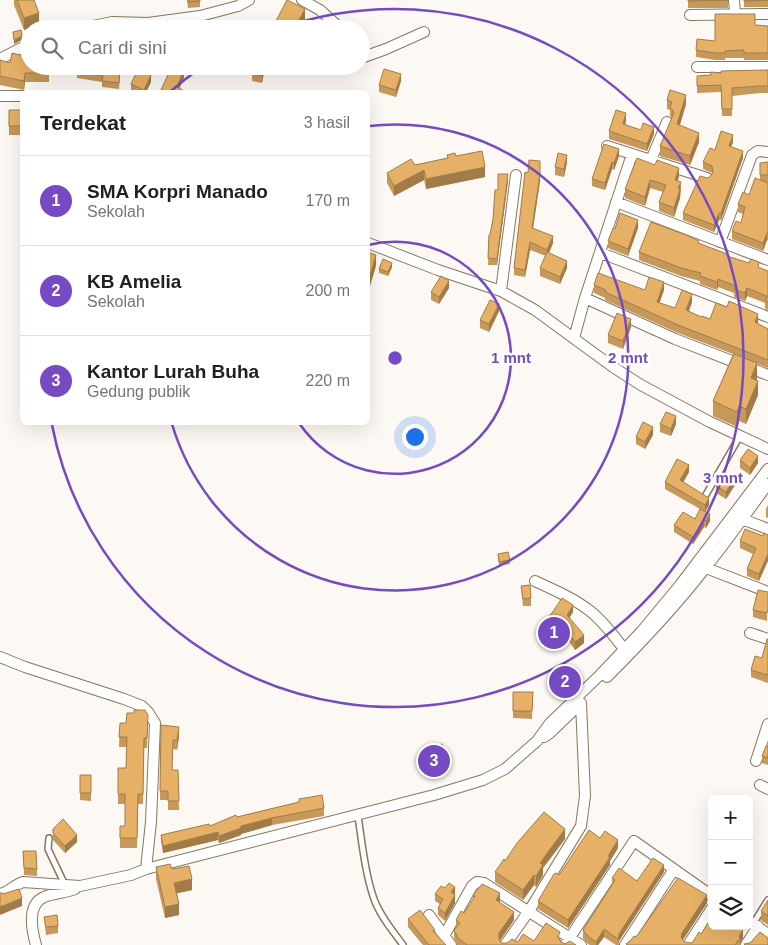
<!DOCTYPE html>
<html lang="id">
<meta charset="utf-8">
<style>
body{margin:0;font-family:Arial,sans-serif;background:#f2f2f2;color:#202124}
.controls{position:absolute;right:15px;bottom:15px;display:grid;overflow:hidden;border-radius:8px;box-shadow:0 5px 20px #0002}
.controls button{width:45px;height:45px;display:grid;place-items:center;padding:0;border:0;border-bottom:1px solid #e0e0e0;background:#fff;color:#202124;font:25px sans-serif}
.you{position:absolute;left:414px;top:436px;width:18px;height:18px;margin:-12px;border:4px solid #fff;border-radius:50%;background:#1a73e8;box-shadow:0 0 0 8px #1a73e833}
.badge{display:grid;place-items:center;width:32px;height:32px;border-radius:50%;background:#764ac2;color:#fff;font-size:16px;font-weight:700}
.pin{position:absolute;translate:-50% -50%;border:2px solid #fff;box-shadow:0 1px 5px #0006}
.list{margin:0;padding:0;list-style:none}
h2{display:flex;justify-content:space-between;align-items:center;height:65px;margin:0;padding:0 20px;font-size:21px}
h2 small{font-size:16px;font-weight:400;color:#757577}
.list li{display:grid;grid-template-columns:32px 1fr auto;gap:15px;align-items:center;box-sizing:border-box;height:90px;padding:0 20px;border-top:1px solid #e0e0e0}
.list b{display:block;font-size:19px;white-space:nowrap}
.list p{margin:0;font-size:16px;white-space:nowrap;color:#757577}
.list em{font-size:16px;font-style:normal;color:#757577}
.icon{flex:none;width:28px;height:28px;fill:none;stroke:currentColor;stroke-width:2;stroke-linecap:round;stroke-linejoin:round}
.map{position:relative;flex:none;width:768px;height:945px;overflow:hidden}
.search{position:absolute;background:#fff;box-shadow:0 5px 20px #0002;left:20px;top:20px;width:350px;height:55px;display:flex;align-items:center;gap:12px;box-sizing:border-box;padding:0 18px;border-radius:28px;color:#757577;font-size:19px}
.panel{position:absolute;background:#fff;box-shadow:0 5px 20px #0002;left:20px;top:90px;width:350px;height:335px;border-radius:8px}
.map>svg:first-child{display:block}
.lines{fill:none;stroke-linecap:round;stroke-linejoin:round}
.lane-casing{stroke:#88765e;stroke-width:8}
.street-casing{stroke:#88765e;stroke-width:12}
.lane{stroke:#fff;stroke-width:5}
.street{stroke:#fff;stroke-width:10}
.wall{fill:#c69859}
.shaded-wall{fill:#a17c48}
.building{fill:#e6b167;stroke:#a17c48}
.ring{fill:none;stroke:#764ac2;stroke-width:2.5}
.centre{fill:#764ac2;stroke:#fff;stroke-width:2.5}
.ring-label{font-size:15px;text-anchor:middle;font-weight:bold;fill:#764ac2;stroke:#fff;stroke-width:5;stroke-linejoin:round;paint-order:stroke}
</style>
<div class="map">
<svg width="768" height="945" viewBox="0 0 768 945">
<rect width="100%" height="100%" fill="#fcf8f3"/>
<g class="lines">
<defs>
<path id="lane" d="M704,498l36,-62
M358,816c4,27 7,57 16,83 6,17 19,32 29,46
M49,838l-1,11 17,36
M753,924l15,-24"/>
<path id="street" d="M302,0l18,10 21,19
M734,0l1,13
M690,15l78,-1
M79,29l33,-7 36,1 52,-7 38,-10 11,-6
M361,58l25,-9 38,-17
M0,59l29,-15
M697,67h71
M0,96h22
M607,146l100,32
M651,160l16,-38
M616,202l152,58
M720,242l32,-87 6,-4 10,1
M368,243l70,27 63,21 34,19 78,57 28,18 69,37 58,27
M601,253l167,64
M501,291l15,-116
M585,298l90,41 93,36
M574,338l11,-40 47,-144
M742,519l26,10
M706,568l62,24
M535,581c19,9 39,17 55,30 14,11 24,25 34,38
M750,633l18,6
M0,657l25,10 99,32 18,7 6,6 7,11 -4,99 -5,47
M607,677c35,-35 69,-71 99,-110 22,-27 41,-55 62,-83
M544,737l6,-4 27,-26
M756,761l12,-37
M760,785l8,4
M0,894c9,-2 14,-9 23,-12l57,4 51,-11 15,-6 288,-74 49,-15 22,-11 32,-28 13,-18 50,-48 41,-43 39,-47 88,-116
M429,915l22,30
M749,921l19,13
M444,936l28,-50 5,-4 7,1 97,62
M36,945c-4,-14 -10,-40 8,-48 10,-4 21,-4 31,-8
M505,945l24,-34 52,-85 4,-30 -4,-93
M565,945l69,-104 78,55
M625,945l49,-76
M688,945l24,-37
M746,945l12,-19"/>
</defs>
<!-- lane casing -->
<use href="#lane" class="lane-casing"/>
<!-- street casing -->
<use href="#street" class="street-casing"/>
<!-- lane -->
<use href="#lane" class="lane"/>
<!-- street -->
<use href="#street" class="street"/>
</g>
<!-- wall -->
<path class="wall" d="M14,0h20l5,24 -15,6 -10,-25z
M187,0h13v7l-12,1z
M688,0h40v8h-40z
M744,0h24v7h-24z
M305,20l-5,9h-24v-8z
M755,25l13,1v34h-24v-2h-19v2h-10l-19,-3v-7l19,-9z
M0,60l10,3 19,3 20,7v9h-24l-1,8 -24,-5z
M77,66l43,8 -1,15 -17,-2v-5l-25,-4z
M264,66v6l-2,11 -10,-2v-7z
M768,70v23h-8l-28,3v20h-10l-1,-24 -24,1v-17l14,-1 10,-2z
M401,81l-5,16 -17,-5v-7z
M151,82l-5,10h-15v-8z
M667,100l19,4 -6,21 19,17 -9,23 -30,-9v-10l12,-28 -2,-2v-6l-3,-1z
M9,110l13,2v23h-13z
M626,121l-1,4 29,9 -7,17 -38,-12v-8z
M733,142l-2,5 12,11 -22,62h-2l-5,12 -31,-12v-7l25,-35 4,-4v-1l-9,-4v-7l12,-12z
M447,155l9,1 29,21 -59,12 -2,-9 -30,16 -7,-13v-10l28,-8 32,-7z
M619,156l-5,14 -2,-1 -7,21 -13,-4v-7z
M637,158l42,18 -1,5 3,9 -1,8 -6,19 -15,-6v-9l4,-10 -13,-4 -5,18 -20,-8v-9z
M567,162l-3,15 -9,-2v-8z
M768,162v20h-3l3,1v58l-1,-1 -4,11 -31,-12v-8l9,-8 2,-9 -5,-2v-8l11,-9 11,-15v-17z
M508,181l-11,84h-9l1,-30h1l8,-45z
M540,181l-7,47 20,15 -4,10 18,15 -7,16 -20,-8v-8l6,-12 -16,-6 -5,27 -11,-2v-7z
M638,228l-10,28 -20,-8v-7l7,-12z
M699,244l28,12 41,15v39l-3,-1v-6l-18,-7 -2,5 -11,-4v-4l-16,-6 -1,3 -17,-6v-3l-19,-5 -42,-16v-8z
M392,267l-4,9 -9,-3v-4z
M594,285l51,5h19l-5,13 16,5 17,-6 -3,9 12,6 9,2 48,3v2l10,5v39l-11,-4v16l1,15 -12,29 -7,-3 -2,6 -24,-11v-15l20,-47 -55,-21 -73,-33v-2l-11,-5z
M449,288l-10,16 -8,-4v-8z
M499,311l-10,21 -9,-4v-8z
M631,327l-8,22 -15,-6v-8z
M660,424h16l-5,12 -11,-4z
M653,435l-8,14 -9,-5v-7z
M740,460l18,3 -8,12 -10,-7z
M689,472l-6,10 26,23 -4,7 5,9 -4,7 -2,-1 -11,17 -19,-12v-7l21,-6 5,-10 -35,-20v-7z
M735,485l-9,14 -10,-6v-7z
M768,505v13l-2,-1v-8z
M763,536l-4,45 -12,-5v-7l6,-15 -13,-6v-7z
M498,554l12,6v4l-11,2z
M521,586l10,12v8h-8z
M768,592l-1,29 -14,-4v-7z
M573,612l-4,6 15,25 -9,7 -10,-14 -11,10 -14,-14v-7z
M768,639v44l-17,-6v-7l11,-12z
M555,672l20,12 -9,8 -11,-13z
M513,692h20l-1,27 -19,-1z
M134,713l14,12 -1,23h-3l-1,56h-5l-1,44h-17v-22h5v-22h-7v-36h8l1,-21h-8l1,-24h6z
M161,725l18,11 -2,14 -4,-1 -1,21h6l1,40h-11v-10h-8z
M768,746v19l-6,-2v-7z
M422,750l24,16 -20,6 -4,-15z
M80,775h11v26l-11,-1z
M299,799l25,9v8l-52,9 -31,9v1l-22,8 -1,-3 -55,13 -2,-11v-7l49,-9 27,-9 62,-15z
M53,829l24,13 -12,11 -12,-13z
M600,838l18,10 -8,13v4l-42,63 -30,-19v-8l21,-26z
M565,839l-22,29v7l-7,12 -2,-2 -11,15 -28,-18v-10l10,-11z
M23,851l14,18v7l-13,-1z
M156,867l16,2 20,21 -15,3 2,22 -14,3 -9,-39z
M664,872l-45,69v4h-3l-12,-8 -6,8h-8l-2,-1 -5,-6v-8l29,-45v-7l25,3z
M455,887v16l-10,18 -7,-6v-7l2,-4 -5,-3v-7l10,-6z
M473,895l27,6 -1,1 15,18 -14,21 1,2h6l11,-1 42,-2 1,2 4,2 11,1h-119l-3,-7v-8l2,-3v-7l8,-7 9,-14z
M768,900v25l-7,-5v-9z
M707,903l-24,37 1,2 8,1 9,-9 7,-12v-4l35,20 -2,3v4h-115v-1l10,-7z
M44,917l14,9v7l-12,2z
M408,919l27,14 11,12h-23l-15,-18z"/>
<!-- shaded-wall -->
<path class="shaded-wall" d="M305,9v11l-5,9h-6z
M39,13v11l-15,6v-12z
M22,36v4l-8,4v-4z
M264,66v6l-2,11v-7z
M184,69v9l-6,14 -1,-5z
M25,73v9l-1,8v-9z
M401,74v7l-5,16v-7z
M151,75v7l-5,10h-2v-2z
M686,95v9l-9,30v-10z
M626,113v8l-3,11v-8z
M654,127v7l-7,17v-7z
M699,133v9l-9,23v-9z
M733,135v7l-4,11v-7z
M619,149v7l-5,14v-7z
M743,151v7l-22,62v-7z
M567,155v7l-3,15v-8z
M612,162v7l-7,21v-7z
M485,167v10l-59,12v-10z
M679,168v8l-4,12v-8z
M424,170v10l-30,16v-10z
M508,174v7l-11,84v-6z
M540,174v7l-8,54v-7z
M650,180v8l-5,18v-9z
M681,182l-1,16 -6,19v-9l4,-20z
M719,213v7l-5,12v-7z
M638,220v8l-10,28v-7z
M767,233v7l-4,11v-8z
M553,236v7l-6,14v-7z
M530,242v8l-5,27v-7z
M376,255v11l-8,27v-11z
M567,261v7l-7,16v-7z
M392,263v4l-4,9v-4z
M718,279v8l-1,3v-8z
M449,281v7l-10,16v-7z
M664,282v8l-7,20v-8z
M747,288v8l-2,5v-8z
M692,294v8l-6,16v-8z
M499,304v7l-10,21v-8z
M758,314v8l-3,8v-8z
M631,319v8l-8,22v-8z
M757,363v15l-6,14v-14z
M758,381v14l-12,29v-15z
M739,406v15l-2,6v-15z
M676,416v8l-5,12v-7z
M653,427v8l-8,14v-7z
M758,456v7l-8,12v-7z
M689,465v7l-9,16v-8z
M735,478v7l-9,14v-7z
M709,498v7l-4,7v-7z
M710,514v7l-4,7v-7z
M704,520v7l-11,17v-7z
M768,554v7l-9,20v-7z
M573,605v7l-6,10v-7z
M565,629v7l-11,10v-7z
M584,635v8l-9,7v-8z
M575,677v7l-9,8v-8z
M179,727v9l-2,14v-10z
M446,758v8l-20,6v-8z
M272,818v7l-31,9v1l-22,8v-7l22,-10z
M565,829v10l-22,29v7l-7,12v-11l4,-13z
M218,832v8l-55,13v-7z
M77,835v7l-12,11v-7z
M618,840v8l-8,13v4l-42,63v-8z
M664,865v7l-45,69 -1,4 1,-11z
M534,875v10l-11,15v-10z
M192,879v11l-18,4v-11z
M455,887v8l-4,-3z
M500,893v8l-4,7v-8z
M455,895v8l-10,18v-8z
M707,895v8l-25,38 -1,-4 1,-4z
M22,898v8l-22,9v-8z
M179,904v11l-14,3v-11z
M514,912v8l-15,21v4v-12z
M604,929v8l-6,8h-2v-3z
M743,930v8l-2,3 -2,-5z"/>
<!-- building -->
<path class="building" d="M17,0h17l5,13 -15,5z
M188,0h12v1l-12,1z
M287,0l18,9 -11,20h-3l-15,-8z
M688,0h40l-40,1z
M744,0h24l-24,1z
M715,14h40v11l13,1v27h-24v-3l-19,1v2h-10l-19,-3 1,-11 18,2z
M149,27v2h-11z
M21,30l1,6 -8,4 -1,-8z
M12,53l17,4 -1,5h1v4h20v7h-24l-1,8 -24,-5v-16l10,3z
M77,66h29l14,2 -1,15 -17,-2 1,-5 -26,-4z
M172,66h6l6,3 -7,18 9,5h-26z
M254,66h10l-2,10 -10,-2z
M138,69l13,6 -7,15 -13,-6z
M384,69l17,5 -5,16 -17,-5z
M768,70v16h-8l-28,2v21h-10l-1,-24 -24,1v-10l14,-1v-3l10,1v-2z
M670,90l16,5 -9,29 22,9 -9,23 -30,-10 13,-31 1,-3 -4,-5 2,-5 -5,-2z
M9,110h12v3l1,-1v14h-13z
M616,110l10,3 -3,11 18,6 2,-7 11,4 -7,17 -38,-13z
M721,131l12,4 -4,11 14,5 -22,62h-2l-5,12 -31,-12 17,-37 8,2 5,-5 -1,-7 -9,-4 7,-14 5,2z
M604,144l15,5 -5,14 -2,-1 -7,21 -13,-4z
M482,151l3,16 -59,12 -2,-9 -30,16 -7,-13 24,-14 4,6 33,-7 -1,-3 8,-2 1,3z
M558,153l9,2 -3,14 -9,-2z
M637,158l18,7 2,-5 22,8 -4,12 6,2 -3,6 2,1 -6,19 -15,-6 7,-17 -16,-5 -5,17 -20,-8z
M529,160l11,1v13l-8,54 21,8 -6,14 -17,-8 -5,28 -11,-2 11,-96 3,1z
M768,162v13h-8v-12z
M498,174h10l-11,85 -9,-1 1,-23h1l3,-16 2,-29h3z
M755,178l13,5v50h-1l-4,10 -31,-12 4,-10 5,2 4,-16 -7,-3 5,-12 6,3z
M620,213l18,7 -10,29 -20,-8 5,-13 2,1z
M651,222l35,13 13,6 -1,2 29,11v2l22,7 2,-4 8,3 -1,5 10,4v31l-3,-1 2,-5 -20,-8 -2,5 -11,-4 2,-3 -18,-7 -1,3 -17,-6 1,-3 -20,-5 -42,-16z
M368,252l8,3 -8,27z
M547,252l20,9 -7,16 -20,-9z
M383,259l9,4 -4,9 -9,-3z
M598,273l47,17 4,-13 15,5 -7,20 18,6 7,-18 10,4 -6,16 15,7 1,-1 8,3 6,-16 11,4 2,-6 29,13 -3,8 13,7v31l-90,-35 -73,-33 1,-2 -12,-5z
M441,276l8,5 -10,16 -8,-5z
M490,300l9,4 -10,20 -9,-4z
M617,313l14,6 -8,22 -15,-6z
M734,354l23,9 -6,15 7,3 -12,28 -7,-3 -2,6 -24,-11z
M666,412l10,4 -5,13 -11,-5z
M643,422l10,5 -8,15 -9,-5z
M748,449l10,7 -8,12 -10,-8z
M677,459l12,6 -9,15 29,18 -4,7 -40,-23z
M724,472l11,6 -9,14 -10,-6z
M700,509l10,5 -4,7 -2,-1 -11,17 -19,-12 9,-13 12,7z
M745,529l18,7 1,-3 4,2v19l-9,20 -12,-5 9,-21 -16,-7z
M508,552l2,8 -11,2 -1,-8z
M530,585l1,13 -8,1 -2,-13z
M758,590l10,2v17l-1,4 -14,-3z
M562,598l11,7 -6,10 17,20 -9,7 -10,-13 -11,10 -14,-14 12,-12z
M767,639h1v36l-17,-5 4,-14 7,2z
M563,664l12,13 -9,7 -11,-12z
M513,692h20l-1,19h-19z
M134,710h11l3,5 -1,23h-3l-1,56h-5l-1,44h-17v-12h5v-32h-7v-26h8l1,-31h-8l1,-14h6l1,-10h7z
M161,725l18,2 -2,13h-4l-1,30h6l1,31h-11v-10h-8z
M442,744l4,14 -20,6 -4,-14z
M766,746h2v12l-6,-2z
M80,775h11v18h-11z
M322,795l2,13 -52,10 -31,8v2l-22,8 -1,-4 -55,14 -2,-11 48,-11 1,2 26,-11 1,2 62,-15v-3z
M544,812l21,17 -25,34 3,2 -7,11 -2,-1 -11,15 -28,-18 9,-13 1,2 12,-18z
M63,819l14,16 -12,11 -12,-13v-4z
M589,830l11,8 5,-7 13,9 -10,16 2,1 -42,63 -30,-19 16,-27 2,-1 3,2z
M23,851h13l1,18 -13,-1z
M653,858l11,7 -45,69 -1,5 -14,-10 -8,13 -8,-6 -5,-6 32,-50 -3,-2 7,-10 18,13z
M170,864l2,5 17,-3 3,13 -18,4 5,21 -14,3 -9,-40z
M678,878l29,17 -25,38 -1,4 3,5 8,1 7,-11 2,2 9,-14 -2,-2 4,-5v13h25l6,4 -4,6 2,6 -3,-2 -3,5h-107l-2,-1 4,-3 4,-5 2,1z
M449,883l6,4 -4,5 4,3 -10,18 -7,-5 5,-9 -8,-5 6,-8 4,2z
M482,884l18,9 -4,7 18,12 -15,21v6l2,4h6l5,-4 6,3 5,-8 11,7 12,-18 14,9 -2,5 3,5 4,2 5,-3 6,4h-109l-9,-7 -4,-8 6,-7 -4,-3 5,-9 3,2 11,-17 -2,-1z
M19,889l3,9 -22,9v-14h3v1z
M768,900v16l-7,-5z
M420,910l15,20 -2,1 13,14h-17l-21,-26z
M57,915l1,11 -12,1 -2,-10z
M760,932l8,6v7h-23l-1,-1 6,-1z"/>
<!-- distance rings -->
<g class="ring">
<path d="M368 245A116 116 0 1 1 299 423"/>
<path d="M369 126A233 233 0 1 1 172 424"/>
<path d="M171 91A349 349 0 0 1 202 67M281 28A349 349 0 1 1 52 425"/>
</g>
<circle cx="395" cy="358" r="8" class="centre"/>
<g class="ring-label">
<text x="511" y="363">1 mnt</text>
<text x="628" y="363">2 mnt</text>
<text x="723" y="483">3 mnt</text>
</g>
</svg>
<div class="controls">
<button>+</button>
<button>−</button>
<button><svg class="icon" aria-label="layers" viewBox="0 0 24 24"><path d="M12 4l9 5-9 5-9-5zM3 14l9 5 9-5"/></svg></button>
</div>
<div class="you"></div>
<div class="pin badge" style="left:554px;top:633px">1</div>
<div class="pin badge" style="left:565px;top:682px">2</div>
<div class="pin badge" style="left:434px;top:761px">3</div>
<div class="search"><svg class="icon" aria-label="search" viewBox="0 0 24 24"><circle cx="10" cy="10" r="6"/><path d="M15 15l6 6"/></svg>Cari di sini</div>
<section class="panel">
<h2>Terdekat<small>3 hasil</small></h2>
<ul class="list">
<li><span class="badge">1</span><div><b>SMA Korpri Manado</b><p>Sekolah</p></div><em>170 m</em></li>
<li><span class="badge">2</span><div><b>KB Amelia</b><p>Sekolah</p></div><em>200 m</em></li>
<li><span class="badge">3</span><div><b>Kantor Lurah Buha</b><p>Gedung publik</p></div><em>220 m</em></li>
</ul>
</section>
</div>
